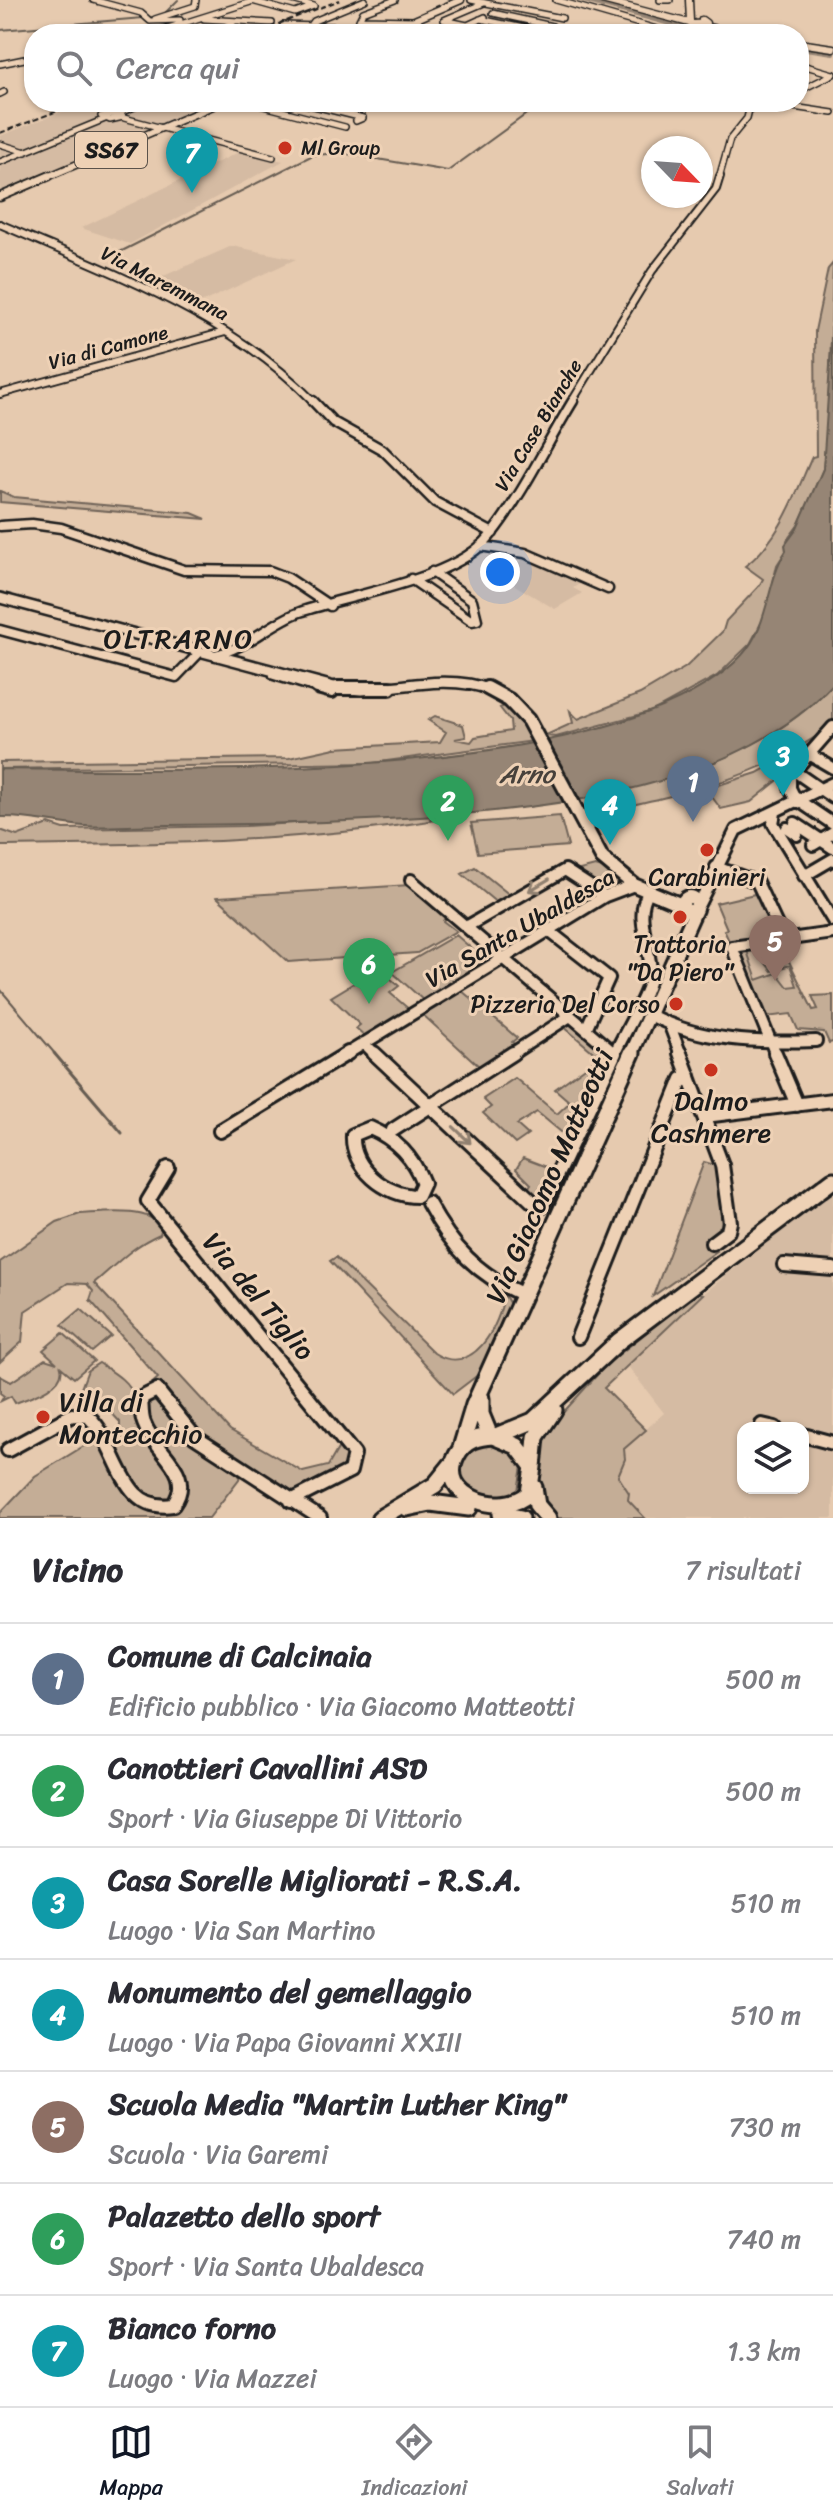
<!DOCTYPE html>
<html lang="it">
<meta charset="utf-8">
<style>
body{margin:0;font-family:Sriracha,sans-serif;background:#f7f7f7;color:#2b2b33}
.controls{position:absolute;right:24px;bottom:24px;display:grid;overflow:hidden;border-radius:16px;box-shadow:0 2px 6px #0004}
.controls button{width:72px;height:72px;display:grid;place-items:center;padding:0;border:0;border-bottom:2px solid #e1e1e2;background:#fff;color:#2b2b33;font:40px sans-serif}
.compass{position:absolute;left:641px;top:136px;width:72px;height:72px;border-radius:50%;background:#fff;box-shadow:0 2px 6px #0004;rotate:115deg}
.you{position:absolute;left:500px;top:572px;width:28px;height:28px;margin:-20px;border:6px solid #fff;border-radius:50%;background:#1a73e8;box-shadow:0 0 0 12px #1a73e833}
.badge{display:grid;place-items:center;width:52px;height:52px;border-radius:50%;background:#111827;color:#fff;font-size:26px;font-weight:700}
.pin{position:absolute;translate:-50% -66px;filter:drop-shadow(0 2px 4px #0008)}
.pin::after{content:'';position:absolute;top:42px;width:28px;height:24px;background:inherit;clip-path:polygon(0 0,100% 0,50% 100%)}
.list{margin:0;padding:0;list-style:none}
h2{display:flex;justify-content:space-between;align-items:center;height:104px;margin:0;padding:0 32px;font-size:34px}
h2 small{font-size:26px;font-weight:400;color:#7c7c81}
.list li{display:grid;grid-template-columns:52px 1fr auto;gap:24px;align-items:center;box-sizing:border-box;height:112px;padding:0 32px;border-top:2px solid #e1e1e2}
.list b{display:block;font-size:30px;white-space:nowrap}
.list p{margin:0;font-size:26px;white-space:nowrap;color:#7c7c81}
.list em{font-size:26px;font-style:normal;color:#7c7c81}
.icon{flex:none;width:44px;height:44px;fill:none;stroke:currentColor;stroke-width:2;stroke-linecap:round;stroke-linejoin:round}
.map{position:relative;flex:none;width:833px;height:1518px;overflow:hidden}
.search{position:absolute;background:#fff;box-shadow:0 2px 6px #0004;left:24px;right:24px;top:24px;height:88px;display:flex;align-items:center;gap:20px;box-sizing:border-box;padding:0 28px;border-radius:32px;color:#7c7c81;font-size:30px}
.sheet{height:888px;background:#fff}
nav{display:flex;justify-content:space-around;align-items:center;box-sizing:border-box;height:112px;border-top:2px solid #e1e1e2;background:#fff;font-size:22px;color:#7c7c81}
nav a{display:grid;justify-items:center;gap:4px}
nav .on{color:#111827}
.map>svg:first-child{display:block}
.built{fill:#d5bba3;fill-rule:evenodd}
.green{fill:#c4ad96;stroke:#706459;stroke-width:2}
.water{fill:#968574;stroke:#655b51;stroke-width:2}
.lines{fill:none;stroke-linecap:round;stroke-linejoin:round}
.stream-far1{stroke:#655b51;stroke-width:2}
.stream{stroke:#655b51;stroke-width:3}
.canal{stroke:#968574;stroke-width:4}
.minor-far4-casing{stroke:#1c1c1c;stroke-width:8}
.minor-far3-casing{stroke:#1c1c1c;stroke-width:10}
.minor-far2-casing{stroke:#1c1c1c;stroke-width:13}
.minor-far1-casing{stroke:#1c1c1c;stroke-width:16}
.minor-casing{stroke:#1c1c1c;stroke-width:18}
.major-far4-casing{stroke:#1c1c1c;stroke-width:9}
.major-far3-casing{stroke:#1c1c1c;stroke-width:11}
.major-far2-casing{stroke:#1c1c1c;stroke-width:14}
.major-far1-casing{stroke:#1c1c1c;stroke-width:18}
.major-casing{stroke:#1c1c1c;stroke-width:21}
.minor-far4{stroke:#eed1b5;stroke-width:5}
.minor-far3{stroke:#eed1b5;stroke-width:6}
.minor-far2{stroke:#eed1b5;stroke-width:8}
.minor-far1{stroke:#eed1b5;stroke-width:10}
.minor{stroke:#eed1b5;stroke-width:12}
.major-far4{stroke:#eed1b5;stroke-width:6}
.major-far3{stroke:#eed1b5;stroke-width:7}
.major-far2{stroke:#eed1b5;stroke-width:9}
.major-far1{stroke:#eed1b5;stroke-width:12}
.major{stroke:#eed1b5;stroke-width:15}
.rail{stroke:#1c1c1c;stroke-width:2;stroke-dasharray:6 3;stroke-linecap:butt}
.oneway{stroke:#908070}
.poi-dot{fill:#c8321e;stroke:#eed1b5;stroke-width:3}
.labels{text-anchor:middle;stroke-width:6;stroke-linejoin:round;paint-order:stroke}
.far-poi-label{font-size:20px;fill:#1c1c1c;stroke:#eed1b5;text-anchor:start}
.far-street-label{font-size:20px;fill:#1c1c1c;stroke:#eed1b5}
.shield{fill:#eed1b5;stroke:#5b524a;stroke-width:2}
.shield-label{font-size:22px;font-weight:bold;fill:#1c1c1c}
.poi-label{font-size:24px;fill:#1c1c1c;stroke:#eed1b5}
.street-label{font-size:24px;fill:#1c1c1c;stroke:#eed1b5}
.water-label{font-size:26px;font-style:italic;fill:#47413b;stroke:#eed1b5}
.quarter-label{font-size:28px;letter-spacing:2px;fill:#1c1c1c;stroke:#eed1b5}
.near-poi-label{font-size:28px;fill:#1c1c1c;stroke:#eed1b5}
.near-street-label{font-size:28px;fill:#1c1c1c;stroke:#eed1b5}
</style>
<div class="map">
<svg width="833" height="1518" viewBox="0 0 833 1518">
<rect width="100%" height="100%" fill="#e6caaf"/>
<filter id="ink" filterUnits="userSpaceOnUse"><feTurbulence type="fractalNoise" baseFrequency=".0125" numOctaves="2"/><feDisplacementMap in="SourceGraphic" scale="16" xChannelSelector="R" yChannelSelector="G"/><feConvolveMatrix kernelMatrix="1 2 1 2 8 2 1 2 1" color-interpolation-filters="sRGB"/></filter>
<g filter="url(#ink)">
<!-- built -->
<path class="built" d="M142,102h76l-218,94v-60l74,-29 46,4z
M241,151l42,10 -153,83 -49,-16z
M232,246l64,13 -102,47 -51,-21z
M509,552l11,1 64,28 -11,7 9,5 -27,16 -59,-35 26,-13z
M780,943l33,68 -47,6 -27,-68z
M833,1189v329h-191l-46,-43 68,-62 -37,-48 76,-71zM743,1428h60v60h-60z"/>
<!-- green -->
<path class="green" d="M833,263l-4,143 -6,63 -24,55 -12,16 -1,11 -9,14 -11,49 -16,30 -33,32 -64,35 -97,26 -12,-1 29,-13 -3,-12 8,8 62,-25 46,-27 37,-36 3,-10 33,-35 4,-7 -18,-13c35,-26 49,-69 67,-109l4,-1 -1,-125 13,-62z
M0,491l14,6 178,16 14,6 -206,-17z
M833,684v40c-72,57 -161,72 -248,91l-8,-15c92,-19 190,-45 256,-116z
M507,705l11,11 16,25 -162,22 -372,6v-7l289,-4 46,-10 105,-6 6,-10 -18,-12 7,-4 28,9 3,12 -11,2 16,3 4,-5 36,-6 -1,-10 -10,-13z
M816,740l-27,27 4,1 -42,34 -30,7 -15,-20 51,-16z
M432,815l-2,3 6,2c-143,23 -291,24 -436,26v-16l17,6 32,-12 15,5 182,-3z
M560,816l8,30 -90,7 -7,-30z
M595,866l16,4 16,11c-27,14 -28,7 -51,-10z
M475,867l36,29 -13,8 -36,-30z
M410,885l36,31 -3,5 13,10 -39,22 -129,9 -71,-65z
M759,893l19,42 -49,6 -5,-11 3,-1 -11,-26z
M456,935l32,28 -64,38 -32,-29z
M674,941l4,1 -154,339 -6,2z
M780,943l33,67 5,-1 -6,-13 21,-1v47l-4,1 -5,-11 -26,-2 -7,-16 -25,3 -28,-66 8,-3 11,32 20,-7 11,14 9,-1 -7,-21 -18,6 -8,-10 11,-3 -5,-10 -13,2 -2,-4z
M382,971l17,15 -9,7 20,17 -44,27 -10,-9 4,-3 -29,-28 38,-23 4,3z
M461,990l56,48 -5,4 3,3 -34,23 -59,-54z
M571,1020l38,33 -42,84 -30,-25 -20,13 11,10 -13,9 -32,-31 8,-6 -8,-8 32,-21 42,36 13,-12 -15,-13 44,-32 -36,-31z
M523,1158l29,11 -14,28 -11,-7 4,-6 -15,-15z
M704,1162l11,3 7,60 -18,15 13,11 -64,45z
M80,1214c22,-1 68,-8 82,13l-2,7c-28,12 -43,30 -66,49l136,147 73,42 25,-6 11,-19 6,6 2,9 -4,7 -47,23 -8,-1 -45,-30 -4,18 -30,39h-209v-5l35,-37 62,-38 23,-6v-10l-13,-14 -27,-17 8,-21 11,-7c17,11 28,17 37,35l22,-20 -68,-78 3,-9 -6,-7 -19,-1 -43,28 -3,31 -22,20v-100l57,-40z
M336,1257l98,96c39,25 66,-27 70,-59l7,12 -28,65 -30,23 -123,-133z
M697,1292l6,2 -99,94 42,42 -22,19 1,10 -7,17 11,17 -1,7 17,18h-89l-17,-25 2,-56 66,-73z
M81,1309l30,27 -19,16 -30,-27z
M63,1333l31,28 -20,17 -13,-11c5,19 -29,30 -46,36l-4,-7 -10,5 3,-5 -4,-3v-17l11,6 34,-23 12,4 -14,-13z
M488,1443l23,8 11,15 -4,25 -19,12 -38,-19c-2,-22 4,-34 27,-41z"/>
<!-- water -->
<path class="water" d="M833,321v363c-115,124 -349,130 -507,138 -53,2 -105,3 -157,3 -28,0 -57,3 -85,1 -28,-2 -55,-10 -84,-9v-48c173,1 622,16 742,-114 28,-30 24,-73 44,-104l-1,-6 11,-15 27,-61z"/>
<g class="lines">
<!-- stream-far1 -->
<path class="stream-far1" d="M165,13l13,-13
M662,28l8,-2
M0,30l155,-13
M304,147l17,7
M116,254l197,-99 29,-2 106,18 95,-69
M0,989l56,66"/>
<!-- stream -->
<path class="stream" d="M54,1053l68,80"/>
<!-- canal -->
<path class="canal" d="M581,0l126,34
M799,48l34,5"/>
<defs>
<path id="minor-far4" d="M93,0l48,13 9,8 30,-1
M471,0l91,18
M556,0l118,34
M660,0h10
M252,1l43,12 19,-7 -22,-6
M493,13l59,13 -13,8
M155,19l40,-13 1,-6
M204,19l68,4
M480,19l63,13
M359,20l4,-8 32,-12
M283,25l72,2 7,-8 52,1
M467,25l-23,-5 40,-17
M210,33l23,-10
M149,34l108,-34
M304,34l10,-13 51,-21
M448,34l37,-17
M0,64l34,-7
M799,64l34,10
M799,80l3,2 -3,1
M799,91l34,-17
M0,94l4,-2
M248,102l97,25
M298,102l65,16 -7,3
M370,102l3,3
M760,102l73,11
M108,113l-8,-7 11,-4
M120,113l26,-11
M123,117l-13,3 -9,-4 19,-3 4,5 149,39
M0,144l26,8
M0,162l105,-43
M719,178l11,-39 17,-21 4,-16"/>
<path id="minor-far3" d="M0,224c111,49 229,90 315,179
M0,394l225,-62
M571,403l81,-132 64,-82 4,-13"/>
<path id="minor-far2" d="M313,401l20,21 50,28 52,52 58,31
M0,526l32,-2 29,4 123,42 86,1 18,7 42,28
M480,546l45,7 83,36
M411,579l61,42 5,-1 -5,-20 -40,-28
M0,630l176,47 24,-25
M214,655c32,-6 56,-32 86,-43 52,-18 156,-32 190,-76 32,-40 56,-91 83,-135
M274,675l50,15"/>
<path id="minor-far1" d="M317,688l15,4
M809,754l24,14
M794,771l39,27
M799,801l34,23
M797,802l-7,-14v-12l43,-49
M775,813l-2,10 60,98
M795,823l38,25
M787,828l10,7
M813,845l20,-12
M716,867l41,15 26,56
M804,876l29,-17
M411,880l203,173
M699,904l37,-74 97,-47
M466,927l99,-57 40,26
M549,931l60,47 -23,51
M650,1015c52,27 108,28 166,26
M670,1026l11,29
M364,1043l12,12
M345,1055l260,-159 29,-11
M510,1055l60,-39
M614,1055c8,-19 39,-68 37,-85 -2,-26 -17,-57 -2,-79
M776,1055l-44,-108 101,-14"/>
<path id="minor" d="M374,1053l162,152 6,1 73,-153
M680,1053l42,112 8,57 -2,9 -16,12
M775,1053l22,52
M705,1116l128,-16
M370,1128c26,11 43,29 53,55l-6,13c-31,0 -66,-28 -64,-61z
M393,1130l120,-77
M220,1131l128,-78
M168,1168l-20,33 206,253 -4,17 -59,30
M428,1203c24,44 49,72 96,92
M784,1265l49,4
M578,1337l104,-258 7,-3
M762,1425l13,3
M803,1435l30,8
M8,1450l64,-35 16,1c33,31 31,97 85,89 24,-33 -19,-53 -29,-82 -3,-7 -2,-17 -3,-25l16,-8 38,47 125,81"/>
<path id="major-far4" d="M602,0l91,24 13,-1 -4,-3
M689,0l1,21
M697,25l44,9
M382,34l79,-34
M799,43l34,5
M45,178l177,-76"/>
<path id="major-far3" d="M0,197l49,-21"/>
<path id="major-far2" d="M0,598l338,90 23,2
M362,690c41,-3 89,-16 129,0"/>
<path id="major-far1" d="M337,688h53
M487,688l22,12 19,20 74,138 32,27 48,20
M683 904a7 7 0 1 1 14 0a7 7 0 1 1-14 0Z
M631,1055l65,-146"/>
<path id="major" d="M481,1398v16l9,22
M493,1436l24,10 16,21 -4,26c-24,25 -95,5 -72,-38 8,-15 21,-18 36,-19z
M496,1436l37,-15 86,-80 214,-161
M461,1448l13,-43 158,-352
M533,1467l3,-30 18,-27
M534,1487l3,18 11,13
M407,1508l24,-5 38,5
M501,1514l20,4
M380,1518l55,-33 17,-21"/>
</defs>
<!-- minor-far4 casing -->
<use href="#minor-far4" class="minor-far4-casing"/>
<!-- minor-far3 casing -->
<use href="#minor-far3" class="minor-far3-casing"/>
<!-- minor-far2 casing -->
<use href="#minor-far2" class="minor-far2-casing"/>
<!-- minor-far1 casing -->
<use href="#minor-far1" class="minor-far1-casing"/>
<!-- minor casing -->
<use href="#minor" class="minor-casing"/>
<!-- major-far4 casing -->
<use href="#major-far4" class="major-far4-casing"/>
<!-- major-far3 casing -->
<use href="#major-far3" class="major-far3-casing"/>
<!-- major-far2 casing -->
<use href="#major-far2" class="major-far2-casing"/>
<!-- major-far1 casing -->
<use href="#major-far1" class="major-far1-casing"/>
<!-- major casing -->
<use href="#major" class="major-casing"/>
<!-- minor-far4 -->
<use href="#minor-far4" class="minor-far4"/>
<!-- minor-far3 -->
<use href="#minor-far3" class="minor-far3"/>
<!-- minor-far2 -->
<use href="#minor-far2" class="minor-far2"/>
<!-- minor-far1 -->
<use href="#minor-far1" class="minor-far1"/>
<!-- minor -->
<use href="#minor" class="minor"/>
<!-- major-far4 -->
<use href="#major-far4" class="major-far4"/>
<!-- major-far3 -->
<use href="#major-far3" class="major-far3"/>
<!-- major-far2 -->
<use href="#major-far2" class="major-far2"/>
<!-- major-far1 -->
<use href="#major-far1" class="major-far1"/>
<!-- major -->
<use href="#major" class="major"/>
<!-- rail -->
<path class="rail" d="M253,34l87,-34
M0,133l81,-31"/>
</g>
<!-- one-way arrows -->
<defs><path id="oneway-shaft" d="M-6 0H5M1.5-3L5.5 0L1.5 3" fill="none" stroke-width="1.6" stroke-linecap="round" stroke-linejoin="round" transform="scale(2)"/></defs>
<g class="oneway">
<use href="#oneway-shaft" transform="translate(539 885) rotate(149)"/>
<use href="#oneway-shaft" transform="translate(462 1135) rotate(44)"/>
</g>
</g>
<!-- markers -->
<g class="poi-dot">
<circle cx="285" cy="148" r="8"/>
<circle cx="707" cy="850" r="8"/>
<circle cx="680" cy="917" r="8"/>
<circle cx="676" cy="1004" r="8"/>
<circle cx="711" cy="1070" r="8"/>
<circle cx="43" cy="1417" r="8"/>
</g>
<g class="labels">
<!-- far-poi labels -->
<g class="far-poi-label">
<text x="301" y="155">Ml Group</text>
</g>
<!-- far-street labels -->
<g class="far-street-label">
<text transform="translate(165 283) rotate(27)" y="7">Via Maremmana</text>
<text transform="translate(108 347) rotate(-15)" y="7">Via di Camone</text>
<text transform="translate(538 425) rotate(-59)" y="7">Via Case Bianche</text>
</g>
<!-- shield labels -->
<rect class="shield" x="75" y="132" width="72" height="36" rx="6"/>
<g class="shield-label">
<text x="111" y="158">SS67</text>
</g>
<!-- poi labels -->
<g class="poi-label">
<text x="707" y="885">Carabinieri</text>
<text x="680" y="952">Trattoria<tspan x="680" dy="28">"Da Piero"</tspan></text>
<text x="660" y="1012" text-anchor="end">Pizzeria Del Corso</text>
</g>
<!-- street labels -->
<g class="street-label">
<text transform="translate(520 928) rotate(-30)" y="8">Via Santa Ubaldesca</text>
</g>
<!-- water labels -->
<g class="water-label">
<text x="527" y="783">Arno</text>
</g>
<!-- quarter labels -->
<g class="quarter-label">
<text x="179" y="648">OLTRARNO</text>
</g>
<!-- near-poi labels -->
<g class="near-poi-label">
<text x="711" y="1110">Dalmo<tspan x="711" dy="32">Cashmere</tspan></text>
<text x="59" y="1411" text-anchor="start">Villa di<tspan x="59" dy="32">Montecchio</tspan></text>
</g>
<!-- near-street labels -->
<g class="near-street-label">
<text transform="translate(549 1176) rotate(-66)" y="10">Via Giacomo Matteotti</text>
<text transform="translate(259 1296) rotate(50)" y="10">Via del Tiglio</text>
</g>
</g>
</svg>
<div class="controls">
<button><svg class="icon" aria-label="layers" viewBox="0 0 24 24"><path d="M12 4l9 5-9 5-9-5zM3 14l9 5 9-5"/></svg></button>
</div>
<svg class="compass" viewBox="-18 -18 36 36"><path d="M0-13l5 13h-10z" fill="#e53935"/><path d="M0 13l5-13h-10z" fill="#7c7c81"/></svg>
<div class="you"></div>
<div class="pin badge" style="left:693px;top:822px;background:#5c6f8a">1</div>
<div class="pin badge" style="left:448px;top:841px;background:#2e9e5b">2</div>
<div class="pin badge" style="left:783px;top:796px;background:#0f9aa8">3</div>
<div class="pin badge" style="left:610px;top:845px;background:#0f9aa8">4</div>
<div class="pin badge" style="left:775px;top:981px;background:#8d6e63">5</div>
<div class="pin badge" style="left:369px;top:1004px;background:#2e9e5b">6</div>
<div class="pin badge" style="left:192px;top:193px;background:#0f9aa8">7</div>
<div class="search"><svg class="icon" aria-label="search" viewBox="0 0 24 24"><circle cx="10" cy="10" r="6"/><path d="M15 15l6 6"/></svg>Cerca qui</div>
</div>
<section class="sheet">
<h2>Vicino<small>7 risultati</small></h2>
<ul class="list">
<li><span class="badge" style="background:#5c6f8a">1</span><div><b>Comune di Calcinaia</b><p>Edificio pubblico · Via Giacomo Matteotti</p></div><em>500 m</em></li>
<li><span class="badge" style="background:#2e9e5b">2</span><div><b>Canottieri Cavallini ASD</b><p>Sport · Via Giuseppe Di Vittorio</p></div><em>500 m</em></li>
<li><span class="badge" style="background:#0f9aa8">3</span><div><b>Casa Sorelle Migliorati - R.S.A.</b><p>Luogo · Via San Martino</p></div><em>510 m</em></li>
<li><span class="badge" style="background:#0f9aa8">4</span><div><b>Monumento del gemellaggio</b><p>Luogo · Via Papa Giovanni XXIII</p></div><em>510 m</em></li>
<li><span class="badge" style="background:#8d6e63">5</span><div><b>Scuola Media &quot;Martin Luther King&quot;</b><p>Scuola · Via Garemi</p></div><em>730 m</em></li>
<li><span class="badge" style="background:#2e9e5b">6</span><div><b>Palazetto dello sport</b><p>Sport · Via Santa Ubaldesca</p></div><em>740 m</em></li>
<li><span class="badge" style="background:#0f9aa8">7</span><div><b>Bianco forno</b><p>Luogo · Via Mazzei</p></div><em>1.3 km</em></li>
</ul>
</section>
<nav>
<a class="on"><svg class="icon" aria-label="map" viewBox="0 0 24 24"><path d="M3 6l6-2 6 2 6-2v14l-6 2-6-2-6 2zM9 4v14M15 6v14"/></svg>Mappa</a>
<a><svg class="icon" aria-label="directions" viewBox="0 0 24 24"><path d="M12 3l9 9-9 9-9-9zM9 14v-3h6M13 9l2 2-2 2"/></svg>Indicazioni</a>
<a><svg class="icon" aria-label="saved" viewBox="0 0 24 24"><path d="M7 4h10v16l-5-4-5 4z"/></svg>Salvati</a>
</nav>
